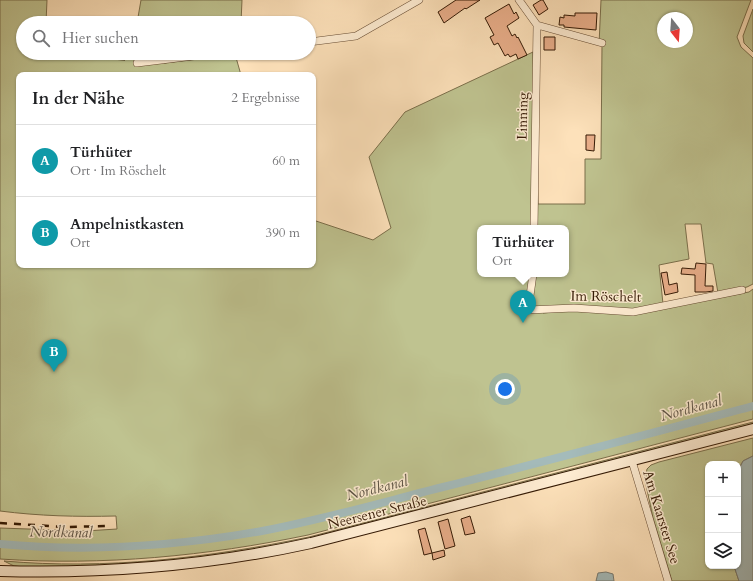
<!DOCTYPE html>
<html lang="de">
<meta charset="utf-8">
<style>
body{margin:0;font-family:Cardo,serif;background:#f6f6f6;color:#202124}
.controls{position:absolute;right:12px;bottom:12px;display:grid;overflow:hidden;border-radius:8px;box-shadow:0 1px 3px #0004}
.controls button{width:36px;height:36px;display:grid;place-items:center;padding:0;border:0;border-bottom:1px solid #e0e0e0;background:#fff;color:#202124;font:20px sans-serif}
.compass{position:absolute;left:657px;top:12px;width:36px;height:36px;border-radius:50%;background:#fff;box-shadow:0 1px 3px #0004;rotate:163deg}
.you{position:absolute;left:505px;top:389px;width:14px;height:14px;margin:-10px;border:3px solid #fff;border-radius:50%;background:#1a73e8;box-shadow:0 0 0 6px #1a73e833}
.badge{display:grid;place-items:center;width:26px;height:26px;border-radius:50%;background:#8f2418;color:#fff;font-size:13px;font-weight:700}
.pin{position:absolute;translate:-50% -33px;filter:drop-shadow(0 1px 2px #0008)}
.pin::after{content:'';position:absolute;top:21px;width:14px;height:12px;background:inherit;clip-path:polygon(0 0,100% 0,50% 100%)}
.popup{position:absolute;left:477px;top:225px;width:92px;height:52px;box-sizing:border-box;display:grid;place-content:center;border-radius:8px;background:#fff;filter:drop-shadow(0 1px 3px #0005);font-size:13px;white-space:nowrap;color:#757577}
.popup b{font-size:15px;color:#202124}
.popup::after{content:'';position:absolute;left:50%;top:100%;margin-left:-8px;border:8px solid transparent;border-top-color:#fff}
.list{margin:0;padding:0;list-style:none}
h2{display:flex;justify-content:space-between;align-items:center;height:52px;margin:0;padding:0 16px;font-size:17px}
h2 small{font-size:13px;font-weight:400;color:#757577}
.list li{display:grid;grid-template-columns:26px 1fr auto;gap:12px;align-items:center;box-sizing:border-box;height:72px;padding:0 16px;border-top:1px solid #e0e0e0}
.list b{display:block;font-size:15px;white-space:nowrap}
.list p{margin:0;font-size:13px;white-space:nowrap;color:#757577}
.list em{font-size:13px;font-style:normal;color:#757577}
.icon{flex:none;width:22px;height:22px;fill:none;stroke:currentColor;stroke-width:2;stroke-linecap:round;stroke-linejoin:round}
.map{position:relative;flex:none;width:753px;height:581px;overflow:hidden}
.search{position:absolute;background:#fff;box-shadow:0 1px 3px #0004;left:16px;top:16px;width:300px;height:44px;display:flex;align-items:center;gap:10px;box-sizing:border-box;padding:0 14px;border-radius:22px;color:#757577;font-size:15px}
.panel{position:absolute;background:#fff;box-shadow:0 1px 3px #0004;left:16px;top:72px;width:300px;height:196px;border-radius:8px}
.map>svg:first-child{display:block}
.green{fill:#bfc390;stroke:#7a6e4a;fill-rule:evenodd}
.water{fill:#a4bbbb;stroke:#777a72}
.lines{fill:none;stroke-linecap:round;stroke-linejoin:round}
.canal{stroke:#a4bbbb;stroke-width:8}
.building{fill:#e9ae8a;stroke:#341904}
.minor-casing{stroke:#664b32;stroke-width:8}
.secondary-casing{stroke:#341904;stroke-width:12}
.minor{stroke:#feecd2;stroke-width:7}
.secondary{stroke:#feecd2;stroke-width:10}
.rail{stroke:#341904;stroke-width:2.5;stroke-dasharray:7 7;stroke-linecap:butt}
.labels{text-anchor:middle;stroke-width:3;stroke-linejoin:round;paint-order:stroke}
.street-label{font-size:14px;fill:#341904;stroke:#feecd2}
.water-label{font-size:15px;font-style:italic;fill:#5b5244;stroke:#feecd2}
</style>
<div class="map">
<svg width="753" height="581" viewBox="0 0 753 581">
<rect width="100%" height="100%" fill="#fde1ba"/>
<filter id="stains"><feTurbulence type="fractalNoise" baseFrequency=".005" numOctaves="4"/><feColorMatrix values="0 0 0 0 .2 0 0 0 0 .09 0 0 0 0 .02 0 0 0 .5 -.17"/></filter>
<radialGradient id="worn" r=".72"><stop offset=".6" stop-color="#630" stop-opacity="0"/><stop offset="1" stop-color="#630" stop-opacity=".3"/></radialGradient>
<!-- green -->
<path class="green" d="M0,0h47l-1,23h-23v30h180l-39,10 71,-9 6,21h-222v190h294v-45l60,20 18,-12 -22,-71 36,-45 128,-60 5,152h47v-45h16l1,-114h-3l2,-45h150l-14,37 4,10 12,11v226l-6,3 -29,6 -5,-29 -7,-1 -5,-39h-16l4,35 -30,6 4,39 -29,5 -95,-2 4,6 31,-3 60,4 115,-22 4,-3v130l-445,116c-101,21 -205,31 -308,24v-31l85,3 32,-2 -1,-13c-39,1 -77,0 -116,-5zM663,18h24v24h-24zM480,228h86v46h-86z
M141,0h101l-1,23h-104z
M753,9v43l-9,-9 -1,-7z
M753,422v3l-444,115 -46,10 -119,14 -111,4 -19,-2 -10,-5c102,9 204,-3 305,-24z
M753,438v18l-10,5 -3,6h-2v-3h-30v102h26l5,15h-67l-19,-63 -8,-38 2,-11 4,-4 8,-3z"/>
<!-- water -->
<path class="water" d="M753,456v125h-14l-5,-15h4v-99h2l3,-6z
M606,572l7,2 1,7h-18l2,-8z"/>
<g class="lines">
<!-- canal -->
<path class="canal" d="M0,544c86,8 177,2 262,-13 59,-11 118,-28 177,-43 105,-26 209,-54 314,-82"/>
</g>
<!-- building -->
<path class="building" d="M456,0h24l-14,9 -1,-1 -21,15 -6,-11z
M541,0h2l5,9 -9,6 -6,-10z
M509,4l5,10 2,-2 3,6 -12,8 5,10 3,-2 2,4 1,-1 9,18 -9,4 -2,-5 -6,3 -2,-3 -3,2 -7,-13 -4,2 -4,-8 4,-2 -9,-17z
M575,13h22l-1,17 -32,-3v-2h-5l1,-8 4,1v-3l11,1z
M544,37h11v13h-11z
M96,53l29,2v5l-30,-2z
M586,135h9l-1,16 -8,-1z
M696,263l10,1 -1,22h8v5l-7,1h-11v-17l-14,-1 1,-6 13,1z
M667,272l2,13 8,-2 1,9 -13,3 -4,-22z
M470,516l5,17 -10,2 -4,-16z
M448,519l7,27 -10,3 -7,-27z
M425,528l7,25 -8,2 -6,-25z
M444,550l1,6 -12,4 -1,-7z"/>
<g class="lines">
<defs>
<path id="minor" d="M519,0l18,25 -3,203
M537,25l65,18
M309,42l47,-6 63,-36
M137,63l81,-10
M533,274l-5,36 46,-2 59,4 109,-22
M632,461l36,120"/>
<path id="secondary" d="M0,571c107,3 207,-5 311,-28l442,-114"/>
</defs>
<!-- minor casing -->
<use href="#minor" class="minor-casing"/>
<!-- secondary casing -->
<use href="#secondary" class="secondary-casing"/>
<!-- minor -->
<use href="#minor" class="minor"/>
<!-- secondary -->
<use href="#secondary" class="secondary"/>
<!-- rail -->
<path class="rail" d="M0,523l66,4 42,-1"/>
</g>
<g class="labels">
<!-- street labels -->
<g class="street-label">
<text transform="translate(522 116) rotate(-89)" y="5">Linning</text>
<text transform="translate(606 296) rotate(1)" y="5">Im Röschelt</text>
<text transform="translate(377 512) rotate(-14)" y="5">Neersener Straße</text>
<text transform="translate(662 517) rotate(73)" y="5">Am Kaarster See</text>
</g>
<!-- water labels -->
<g class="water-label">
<text transform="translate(691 408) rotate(-15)" y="5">Nordkanal</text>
<text transform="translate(377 488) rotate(-14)" y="5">Nordkanal</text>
<text transform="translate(61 532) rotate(1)" y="5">Nordkanal</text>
</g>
</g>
<rect width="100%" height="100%" filter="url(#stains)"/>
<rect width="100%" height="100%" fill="url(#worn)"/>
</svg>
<div class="controls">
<button>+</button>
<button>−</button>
<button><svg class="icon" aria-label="layers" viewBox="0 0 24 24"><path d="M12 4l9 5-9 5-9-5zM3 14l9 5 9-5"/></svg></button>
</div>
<svg class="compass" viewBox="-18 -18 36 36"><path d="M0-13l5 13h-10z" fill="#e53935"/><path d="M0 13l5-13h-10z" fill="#757577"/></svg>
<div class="you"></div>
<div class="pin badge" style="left:523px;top:323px;background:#0f9aa8">A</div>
<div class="popup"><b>Türhüter</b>Ort</div>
<div class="pin badge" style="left:54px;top:372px;background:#0f9aa8">B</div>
<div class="search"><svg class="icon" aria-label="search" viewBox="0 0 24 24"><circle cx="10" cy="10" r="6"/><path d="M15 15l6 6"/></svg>Hier suchen</div>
<section class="panel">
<h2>In der Nähe<small>2 Ergebnisse</small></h2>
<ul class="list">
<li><span class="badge" style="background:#0f9aa8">A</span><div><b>Türhüter</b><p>Ort · Im Röschelt</p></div><em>60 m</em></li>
<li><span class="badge" style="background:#0f9aa8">B</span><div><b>Ampelnistkasten</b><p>Ort</p></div><em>390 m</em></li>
</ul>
</section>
</div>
